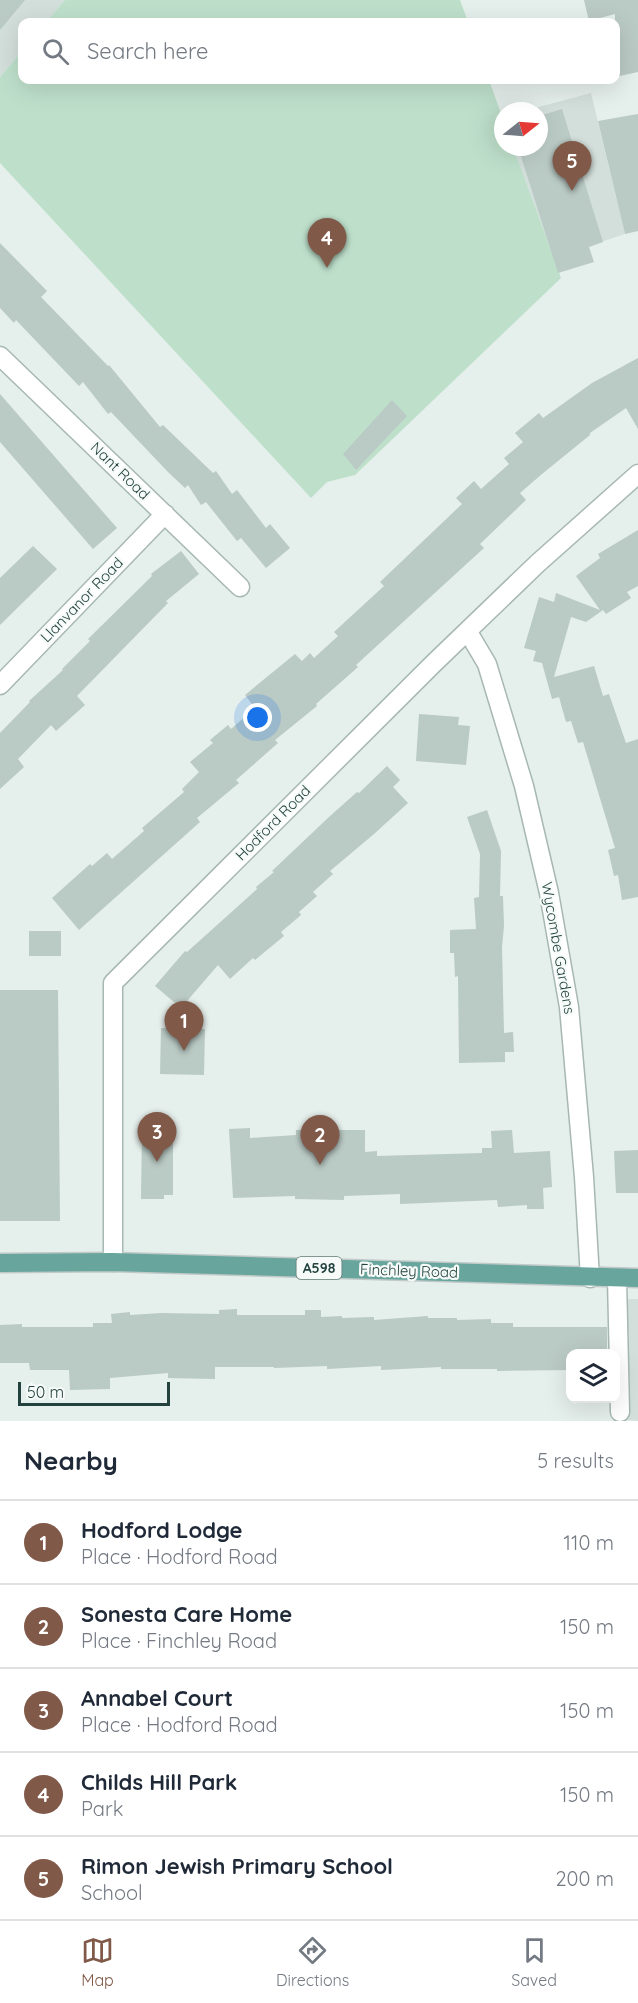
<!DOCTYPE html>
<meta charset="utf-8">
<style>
body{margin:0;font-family:Quicksand,sans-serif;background:#f2f2f3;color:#1f2937}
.controls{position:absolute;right:18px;bottom:18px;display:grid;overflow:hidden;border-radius:12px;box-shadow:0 6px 24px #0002}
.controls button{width:54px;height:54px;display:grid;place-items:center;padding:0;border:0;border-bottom:2px solid #e0e1e3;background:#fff;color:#1f2937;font:30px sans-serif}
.compass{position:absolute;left:494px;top:102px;width:54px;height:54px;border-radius:50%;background:#fff;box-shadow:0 6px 24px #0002;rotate:73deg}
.scale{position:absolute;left:18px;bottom:15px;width:152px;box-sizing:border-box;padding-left:6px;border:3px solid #23423d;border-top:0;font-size:16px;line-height:21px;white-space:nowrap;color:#23423d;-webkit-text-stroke:4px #f6fbf9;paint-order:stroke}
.you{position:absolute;left:258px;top:718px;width:21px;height:21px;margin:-15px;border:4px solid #fff;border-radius:50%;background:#1a73e8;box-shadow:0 0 0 9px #1a73e833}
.badge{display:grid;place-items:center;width:39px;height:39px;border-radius:50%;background:#805948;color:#fff;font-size:20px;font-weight:700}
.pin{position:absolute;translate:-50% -50px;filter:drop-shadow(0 2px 3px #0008)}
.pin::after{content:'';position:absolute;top:32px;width:21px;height:18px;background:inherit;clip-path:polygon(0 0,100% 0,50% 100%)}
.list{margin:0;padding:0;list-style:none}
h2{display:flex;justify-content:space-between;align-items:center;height:78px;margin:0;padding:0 24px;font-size:26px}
h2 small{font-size:20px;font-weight:400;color:#747a83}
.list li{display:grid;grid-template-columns:39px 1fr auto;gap:18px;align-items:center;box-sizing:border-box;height:84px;padding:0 24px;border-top:2px solid #e0e1e3}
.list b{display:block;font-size:22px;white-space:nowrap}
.list p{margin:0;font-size:20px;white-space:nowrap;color:#747a83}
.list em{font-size:20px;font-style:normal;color:#747a83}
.icon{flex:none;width:33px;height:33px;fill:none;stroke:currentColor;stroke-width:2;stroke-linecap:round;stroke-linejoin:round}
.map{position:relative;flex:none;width:638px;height:1421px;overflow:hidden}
.search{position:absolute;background:#fff;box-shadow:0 6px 24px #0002;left:18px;right:18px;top:18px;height:66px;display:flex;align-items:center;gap:15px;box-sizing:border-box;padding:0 21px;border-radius:12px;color:#747a83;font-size:22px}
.sheet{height:498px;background:#fff}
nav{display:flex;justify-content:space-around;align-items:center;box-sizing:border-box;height:84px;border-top:2px solid #e0e1e3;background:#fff;font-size:16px;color:#747a83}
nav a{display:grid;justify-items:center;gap:3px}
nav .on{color:#805948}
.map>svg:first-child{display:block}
.built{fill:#d3dfdb}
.green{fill:#bee0cb}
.building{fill:#bacac5}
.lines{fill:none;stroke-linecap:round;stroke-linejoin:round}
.minor-casing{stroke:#a7b8b3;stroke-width:21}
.major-casing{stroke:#c1cac9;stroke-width:21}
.minor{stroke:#fff;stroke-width:18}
.major{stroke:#68a59d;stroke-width:18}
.labels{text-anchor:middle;stroke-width:4.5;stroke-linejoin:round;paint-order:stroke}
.shield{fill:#f6fbf9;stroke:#627a75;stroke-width:1.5}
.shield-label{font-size:14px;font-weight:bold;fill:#23423d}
.street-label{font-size:15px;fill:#23423d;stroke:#f6fbf9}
</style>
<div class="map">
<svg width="638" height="1421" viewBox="0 0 638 1421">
<rect width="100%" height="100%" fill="#e5efeb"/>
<!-- built -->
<path class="built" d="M0,0h65l-19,22h-24v29l-22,26z
M591,93l34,141 -72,24 -40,-111h26v-36h-15z
M623,1299h15v122l-11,-1z"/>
<!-- green -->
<path class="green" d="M65,0h395l8,22h-422z
M22,51v29h467l14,39v28h10l48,131 -206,197 -28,7 -16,16 -311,-335v-86z"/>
<!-- building -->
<path class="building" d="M0,0h25l-25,30z
M584,0h54v72l-23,5v-63l-26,7z
M562,109l41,133 -14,5 5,15 -36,11 -40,-126h21v-31z
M638,114v117l-13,3 -27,-113z
M0,243l47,48 -6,6 67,69 1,-1 51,62 3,-2 50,48 3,-2 16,23 5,-4 29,38 4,-4 20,24 -24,20 -25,-30 -4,3 -31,-39 -5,3 -13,-20 -3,3 -17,-16 -57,-60 -3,2 -25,-32 -4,4 -63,-66 -2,3 -14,-15z
M638,358v71l-12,-21 -36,25v2l-48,39 -22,19 6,7 -46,44 4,4 -128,117 2,2 -42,37 1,2 -42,34 3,3 -42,37 3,3 -42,35 3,4 -121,108 -27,-32 38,-34 2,2 15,-13 5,6 32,-28 -2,-3 42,-36 -2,-3 17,-17 -9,-10 23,-19 -3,-3 18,-15 3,4 24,-21 -10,-13 50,-41 7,7 8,-8 4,5 24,-22 -4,-4 50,-46 -4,-4 82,-78 -6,-6 18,-17 7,8 28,-25 -5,-6 19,-16 -8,-9 24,-20 4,5 49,-35z
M0,394l117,134 -24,21 -93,-107z
M392,400l15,16 -51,54 -13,-16z
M638,530v56l-11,6 4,6 -25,16 -3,-4 -17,12 -15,-5 -17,60 40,-11 9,30 6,-2 17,49 12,-4v158l-16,3 -4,-25 -4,1 -6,-26 7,-2 -32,-106 -5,1 -7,-22 -5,1 -7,-25 -7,2 -10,-36 -9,-2 3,-10 -12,-3 15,-51 15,5 2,-9 44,17 -24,-34 24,-18 -2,-4z
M33,546l24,23 -57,56v-47z
M181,551l18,23 -33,27 2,2 -91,93 8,9 -29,26 -5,-6 -33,34 6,8 -24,22v-56l30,-31 -1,-1 34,-31 -1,-1 28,-28 -2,-2 64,-63 -1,-2z
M419,714l40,3 -1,8 12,1 -4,39 -50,-4z
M387,766l13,14 -7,7 15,16 -34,31 -44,37 3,3 -20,18 4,4 -18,16 2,3 -20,17 3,4 -29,24 -2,-2 -23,21 -12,-14 -37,43 -26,-22 30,-35 2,1 70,-63 -1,-2 18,-15 -2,-1 57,-54 28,-25 2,1z
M487,810l14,41 -1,45h3l1,30 -2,21 2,86 9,-1 1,20h-9v10l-46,1 -1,-87 -3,1 -1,-24h-4v-23l26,-1 -2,-31 5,-1 1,-43 -13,-37z
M29,931h32v25h-32z
M0,990h58l2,231h-60z
M161,1028l44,1 -1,46 -44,-1z
M142,1128l31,1v66h-9v4h-23z
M250,1128v10l46,-3v-5h69v22l12,-1v5l105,-3v-5h10l-1,-17 21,-1 2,23 36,-2 2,36 -9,1 1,21h-17v-4l-29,2 -1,-7 -97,4v-10l-56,2v4l-49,-1v-3l-62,2 -4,-69z
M638,1150v43h-22l-2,-42z
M237,1309v6h68v-5h16v7l21,-1v2l32,-1v3l54,-4v2h29v2l34,-1v4h22v4h94v26h-37v17l-73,1v-2h-56v-2l-60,3v-4l-54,3v-3l-53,2v-1h-59v12l-47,-1v-5l-58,5v11l-40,1 -1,-20h-39l-1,-7h-29v-38l22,-1v3h71v-4h19l-1,-9 19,-2v3l31,-2 58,1v-4z"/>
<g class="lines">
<defs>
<path id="minor" d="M0,356l240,231
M468,632l19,32 37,122 25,107 20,114 15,170 6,101
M0,685l165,-171
M113,1262v-279l321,-320 104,-100 100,-89
M617,1278l3,134"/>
<path id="major" d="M0,1263l113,-1 525,16"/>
</defs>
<!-- minor casing -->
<use href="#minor" class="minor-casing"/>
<!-- major casing -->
<use href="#major" class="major-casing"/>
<!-- minor -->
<use href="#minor" class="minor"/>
<!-- major -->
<use href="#major" class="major"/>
</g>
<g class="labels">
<!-- shield labels -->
<rect class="shield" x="296.5" y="1257" width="45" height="22" rx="4.5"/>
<g class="shield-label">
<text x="319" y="1273">A598</text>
</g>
<!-- street labels -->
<g class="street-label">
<text transform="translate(120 471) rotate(44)" y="5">Nant Road</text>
<text transform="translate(82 600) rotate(-46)" y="5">Llanvanor Road</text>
<text transform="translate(273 823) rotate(-45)" y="5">Hodford Road</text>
<text transform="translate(558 948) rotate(80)" y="5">Wycombe Gardens</text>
<text transform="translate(409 1271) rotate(2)" y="5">Finchley Road</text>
</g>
</g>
</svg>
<div class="controls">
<button><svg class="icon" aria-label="layers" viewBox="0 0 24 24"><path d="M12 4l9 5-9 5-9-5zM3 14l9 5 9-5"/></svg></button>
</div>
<svg class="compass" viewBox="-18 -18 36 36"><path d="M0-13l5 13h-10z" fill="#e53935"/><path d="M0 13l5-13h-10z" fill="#747a83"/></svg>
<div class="scale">50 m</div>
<div class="you"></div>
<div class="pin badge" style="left:184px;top:1051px">1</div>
<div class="pin badge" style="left:320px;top:1165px">2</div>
<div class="pin badge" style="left:157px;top:1162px">3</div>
<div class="pin badge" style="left:327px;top:268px">4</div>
<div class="pin badge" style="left:572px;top:191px">5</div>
<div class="search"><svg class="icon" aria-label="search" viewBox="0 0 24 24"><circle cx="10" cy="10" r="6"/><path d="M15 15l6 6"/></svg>Search here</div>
</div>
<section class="sheet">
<h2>Nearby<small>5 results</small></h2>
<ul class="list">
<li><span class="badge">1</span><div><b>Hodford Lodge</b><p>Place · Hodford Road</p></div><em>110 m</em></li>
<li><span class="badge">2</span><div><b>Sonesta Care Home</b><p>Place · Finchley Road</p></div><em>150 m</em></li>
<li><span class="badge">3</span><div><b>Annabel Court</b><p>Place · Hodford Road</p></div><em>150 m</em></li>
<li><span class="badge">4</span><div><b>Childs Hill Park</b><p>Park</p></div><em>150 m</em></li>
<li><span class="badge">5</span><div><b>Rimon Jewish Primary School</b><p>School</p></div><em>200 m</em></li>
</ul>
</section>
<nav>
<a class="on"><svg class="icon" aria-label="map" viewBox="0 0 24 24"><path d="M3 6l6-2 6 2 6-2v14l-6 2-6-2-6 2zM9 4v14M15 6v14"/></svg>Map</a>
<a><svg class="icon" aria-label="directions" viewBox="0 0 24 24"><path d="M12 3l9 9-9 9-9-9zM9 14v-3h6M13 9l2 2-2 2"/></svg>Directions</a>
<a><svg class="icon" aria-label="saved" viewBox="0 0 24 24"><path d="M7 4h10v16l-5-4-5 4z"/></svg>Saved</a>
</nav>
